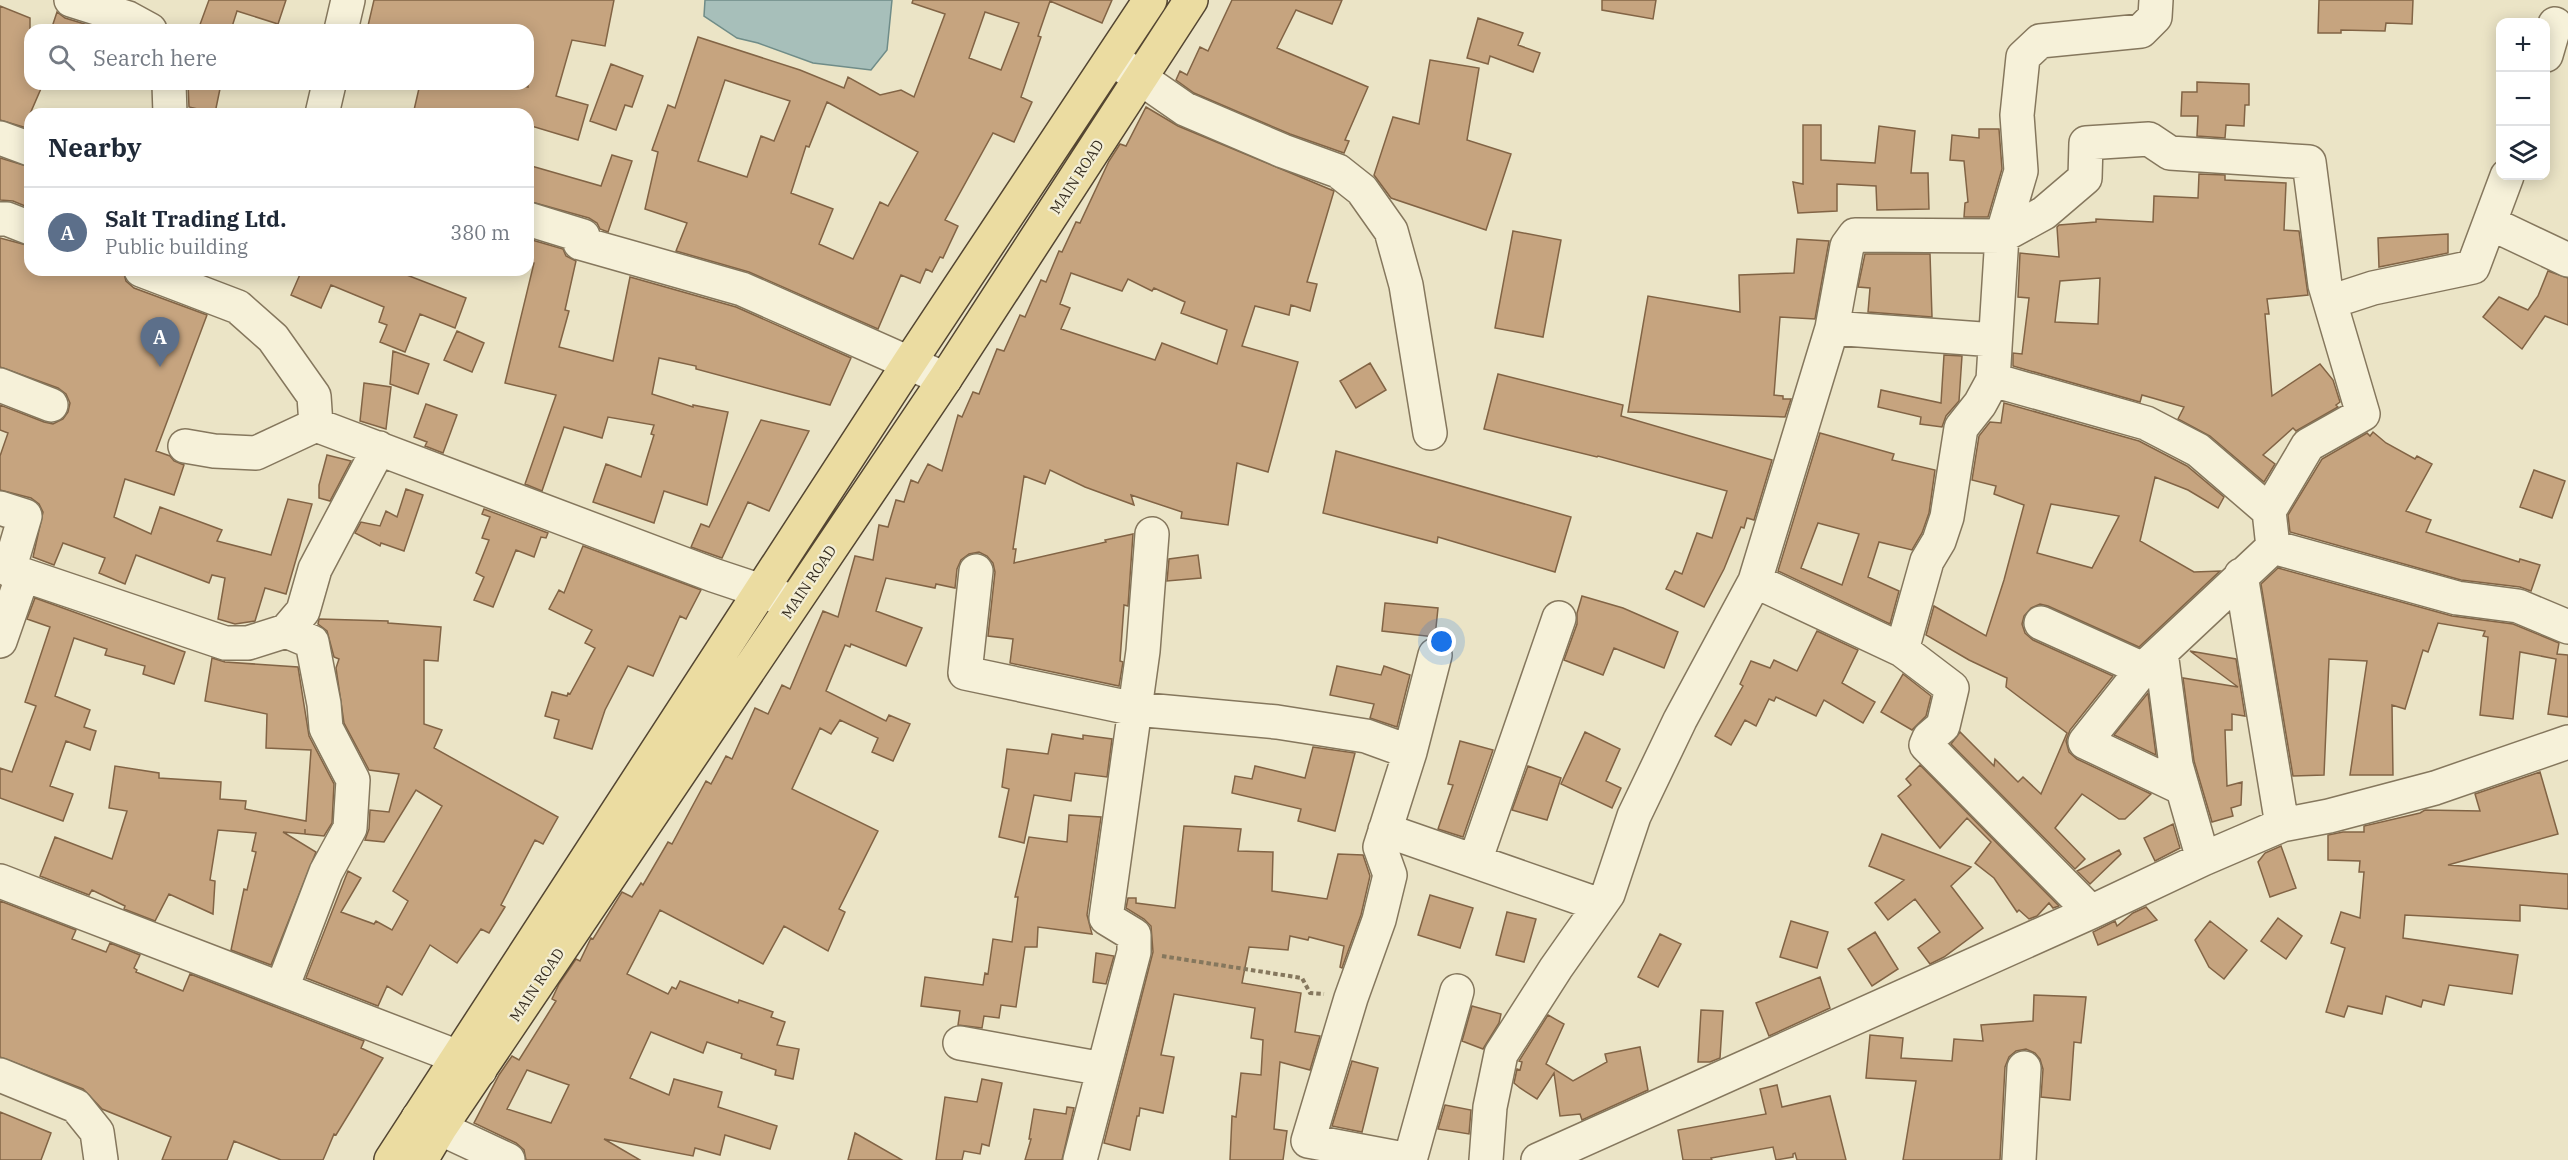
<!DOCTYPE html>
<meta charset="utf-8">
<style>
body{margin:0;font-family:"IBM Plex Serif",serif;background:#f6f6f7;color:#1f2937}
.controls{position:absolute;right:18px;top:18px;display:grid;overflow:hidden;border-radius:12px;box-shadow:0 3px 15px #0003}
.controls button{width:54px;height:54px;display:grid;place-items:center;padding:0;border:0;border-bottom:2px solid #e0e1e3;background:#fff;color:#1f2937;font:30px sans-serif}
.you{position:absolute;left:1442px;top:642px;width:21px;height:21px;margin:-15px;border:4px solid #fff;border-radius:50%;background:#1a73e8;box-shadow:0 0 0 9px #1a73e833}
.badge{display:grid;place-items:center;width:39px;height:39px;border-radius:50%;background:#8f3b32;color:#fff;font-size:20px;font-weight:700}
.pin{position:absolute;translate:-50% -50px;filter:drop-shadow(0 2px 3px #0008)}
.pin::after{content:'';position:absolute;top:32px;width:21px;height:18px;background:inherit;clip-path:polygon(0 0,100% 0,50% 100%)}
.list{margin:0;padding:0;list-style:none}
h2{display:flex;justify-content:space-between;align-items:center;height:78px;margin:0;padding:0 24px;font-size:26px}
h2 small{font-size:20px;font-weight:400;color:#747a83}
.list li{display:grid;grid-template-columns:39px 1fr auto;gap:18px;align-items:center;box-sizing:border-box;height:90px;padding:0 24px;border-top:2px solid #e0e1e3}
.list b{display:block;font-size:22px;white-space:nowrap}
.list p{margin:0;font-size:20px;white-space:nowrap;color:#747a83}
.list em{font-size:20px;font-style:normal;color:#747a83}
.icon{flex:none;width:33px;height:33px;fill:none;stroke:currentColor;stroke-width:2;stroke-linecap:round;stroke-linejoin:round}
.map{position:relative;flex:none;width:2568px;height:1160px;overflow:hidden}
.search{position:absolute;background:#fff;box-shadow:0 3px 15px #0003;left:24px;top:24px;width:510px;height:66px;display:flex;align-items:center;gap:15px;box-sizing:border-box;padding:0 21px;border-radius:18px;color:#747a83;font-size:22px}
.panel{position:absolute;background:#fff;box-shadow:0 3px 15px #0003;left:24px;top:108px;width:510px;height:168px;border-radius:18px}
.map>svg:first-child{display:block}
.water{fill:#a7bfba;stroke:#6f8c88;stroke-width:1.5}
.building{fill:#c6a47f;stroke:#826445;stroke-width:1.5;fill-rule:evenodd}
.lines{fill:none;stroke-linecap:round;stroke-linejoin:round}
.minor-casing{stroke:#85775d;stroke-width:36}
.major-casing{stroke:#534531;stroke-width:36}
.path{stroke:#85775d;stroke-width:4;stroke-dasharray:4.5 3;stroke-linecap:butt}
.minor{stroke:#f6f1d9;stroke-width:33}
.major{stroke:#ebdca1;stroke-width:33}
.labels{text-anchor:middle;stroke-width:4.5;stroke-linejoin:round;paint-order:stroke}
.street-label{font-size:15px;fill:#362d20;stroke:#f3eed5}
</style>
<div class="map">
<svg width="2568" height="1160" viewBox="0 0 2568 1160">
<rect width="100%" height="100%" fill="#ebe4c6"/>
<!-- water -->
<path class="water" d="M705,0h187l-5,50 -16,20 -58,-7 -55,-20 -21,-5 -33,-22z"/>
<!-- building -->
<path class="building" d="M209,0h77l-8,24 -41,-13 -6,19h-33z
M374,0h240l-9,46 -33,-6 -16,56 32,9 -10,35 -50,-15v-11h-99l-15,-4 6,-26h93l15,3v-57h-161z
M913,0h199l-10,23 -52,-22 -12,35 3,1 -20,60 11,5 -18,40 -21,-9 -48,87 13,6 -15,32 -3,-1 -8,15 -6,-3 -6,14 -19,-8 -23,54 -129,-57 -73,-21 11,-28 -42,-14 13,-57 -6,-2 16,-45 7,3 23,-71 102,33 44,18 4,-11 32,18 21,-5 13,7 31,-83 -33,-11zM985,12l34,11 -18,47 -32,-12zM725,80l65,21 -16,40 -13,-5 -14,41 -49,-16zM827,102l91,50 -30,54 -8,-4 -27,57 -34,-15 14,-35 -42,-16 15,-47 3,1z
M1232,0h110l-10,24 -36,-14 -19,38 91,39 -23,53 4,1 -5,12 -54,-19 -96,-41 -18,-13 4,-9 7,4 13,-28 8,4z
M1602,0h54l-3,19 -51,-9z
M2319,0h94l-1,24 -26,-1 -1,8 -44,-1v3h-23z
M0,6l30,12v66h13l-13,30v15l-30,-9z
M57,12l8,6 23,7 -2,5h-35z
M1478,18l45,15 -5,12 22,8 -7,19 -43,-16 -2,8 -21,-6z
M1430,60l49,8 -12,72 44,14 -25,76 -95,-32 -17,-23 19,-58 26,7z
M611,64l32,12 -11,31 -7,-2 -9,25 -26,-9z
M2197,82l52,2v21h-4l-1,21 -18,-1 -1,13 -28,-2 1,-20h-17l1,-24h15z
M188,84h33l-6,29 -26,-6z
M1146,107l32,19 156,65 -27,91 10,2 -7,27 -19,-6 -2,10 -34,-9 -13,40 56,16 -30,110 -31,-9 -9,62 -47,-7 1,-6 -51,-17 3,10 -49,-18 -35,-17 -5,14 -21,-8 -11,73h3l-2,14 92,-21 -1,-2 28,-6 -5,72 -4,-1 -4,56 3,1 -4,24 -109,-23 3,-24 -25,-3 7,-64 -2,-9 -6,-7 -8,-4 -10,2 -8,6 -4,9 -2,19 -19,-4 -1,4 -49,-10 -10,33 46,17 -16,38 -55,-22 -1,3 -5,-2 -19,46 60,30 3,-6 21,9 -17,37 -21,-9 6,-14 -38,-18 -9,14 -11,-6 -28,61 86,42 -39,78 6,3 -17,39 -44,-25 -21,38 -103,-54 -33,64 41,20 4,-7 4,2 4,-8 58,22 1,-3 34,12 -2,5 14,5 -8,23 22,4 -6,30 -18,-4 1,-5 -35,-12 1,-4 -35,-12 -4,11 -52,-21 -21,46 39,17 5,-16 48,13 -4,15 59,19 -7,23 -45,-14 -5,20 -25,-7 -2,8 -89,-17 36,21h-114l-2,-10 -8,-7 -42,-20 25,-48 13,-19 7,4 37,-59 -4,-2 7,-15 17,-25 4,2 11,-23 2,1 29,-47 10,5 9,-14 2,2 25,-43 4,2 34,-63 5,3 15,-28 6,3 23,-51 13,6 14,-29 8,4 33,-78 15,6 17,-61 18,4 6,-35 9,2 8,-27 8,2 7,-22 7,3 10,-19 14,7 16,-56 4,2 11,-25 6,2 18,-45 7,2 16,-36 5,2 16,-37 5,2 13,-31 3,1 14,-30 4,1 29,-62 11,-17 6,2zM1071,273l51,18 6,-12 24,12 2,-3 31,14 -4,11 46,17 -10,34 -55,-21 -7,17 -94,-31 9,-21 -10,-4zM527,1070l42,15 -18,38 -44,-14z
M1803,125h18v35l54,3 4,-37 36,5 -4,42h17l1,36 -52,1 -1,-24 -39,-2v27l-39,2 -5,-31 10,2z
M1979,129h20l3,40 -14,48h-24l1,-14 3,-1 -4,-41 -14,-1 2,-25 27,3z
M612,155l20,6 -24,71 -8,-3 -3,-6 -8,-5 -61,-17v-36l73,21z
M0,158l30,9v24l-5,15 -12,-5 -13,-1z
M2199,174l26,1v5l61,3 -2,47 15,1 9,64 -41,4 2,15h-4l7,82 48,-32 13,16 7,22 -4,3 2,2 -42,24 -3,-3 -30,27 12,9 -11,18 -54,-46 -32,-17 6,-12 -42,-12 -2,7 -127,-36v-13l9,1 7,-56 -11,-1 2,-44 39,4 -2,-30 2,-2 37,-3v-3l57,3 1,-26 44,2zM2100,278l-2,46 -43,-2 5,-41z
M1513,231l48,9 -18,97 -48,-9z
M2448,234v19l-69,14 -1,-29z
M0,238l30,8v24h93l3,11 8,7 73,27 -51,136 14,5 4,5 10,4 -10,30 -49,-16 -11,38 37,17 9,-27 62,23 -5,11 54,14 17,-56 24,5 -26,90 -21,-6 -10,33 -20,3 -17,-5 7,-41 -13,-3 -3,8 -73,-28 -11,29 -26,-11 6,-15 -42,-15 -9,22 -21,-8 10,-45 -4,-8 -8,-6 -31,-8v-34l8,-23 -8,-3v-25l44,17 9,2 10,-5 5,-7 2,-9 -4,-9 -8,-6 -58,-21z
M1797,239l32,2 -14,78 -35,-2 -6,78 9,1v3h8l-6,18 -157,-5 20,-116 92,16 -1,-37 55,-2z
M532,240l31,9 3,7 10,5 -11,49 4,1 -10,36 54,14 17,-84 106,30 115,51 -21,47 -134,-36v-3l-37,-8 -7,36 41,13v-2l35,7 -21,93 -43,-14 -10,32 -61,-21 13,-38 35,13 13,-42 -3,-1 3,-9 -46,-8 -6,21 -38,-11 -22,64 -17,-7 31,-89 -51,-12 29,-120 -6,-2z
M1865,254h65l2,63 -64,-5 2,-24 -12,-1z
M296,270h98l72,28 -11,30 -35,-14 -15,38 -25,-10 7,-17 -8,-3 5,-15 -53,-22 -10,23 -30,-13 10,-23z
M2548,271l20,7v47l-23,-9 -23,33 -39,-32 16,-20 29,13 10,-14z
M457,331l27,12 -12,29 -28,-12z
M393,351l36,13 -11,30 -28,-10z
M1944,355l18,1 -3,45 -13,15 -4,11 -22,-3 1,-7 -43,-10 3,-17 60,13z
M1370,363l16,27 -30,18 -16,-27z
M1498,374l125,31 -2,11 151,44 -18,60 -7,-2 -3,10 -3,-1 -17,42 -20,38 -38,-18 9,-18 7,3 15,-41 15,5 15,-47 -129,-35 -1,1 -113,-28z
M364,383l27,4 -5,42 -26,-8z
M2004,403l135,38 48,25 37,31 -6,11 -30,-18 -33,-13 -15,64 54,31 26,-1 -81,76 -91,-41 -8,-2 -9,4 -7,8 -2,8 3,9 8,7 80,36 -43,54 -4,11 3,11 8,7 74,35 -26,25h-6l-37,-25 -27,34 30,31 -10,10 -124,-125 9,-12 34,34 1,-7 23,23 5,-5 18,17 26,-61 -61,-46 1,-9 -38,-18 -43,-25 8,-29 52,30 18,-56 20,-75 -30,-11 2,-8 -24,-6 7,-44 11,-14 11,1zM2051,504l68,12 -27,52 -55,-15z
M426,404l31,11 -14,38 -18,-7 2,-4 -13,-5z
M761,420l48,11 -40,80 -21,-9 -26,56 -31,-11 10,-23 8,3z
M2373,432l13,11 29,16 2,-3 15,8 -26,47 25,9 -5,12 93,30 1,-3 20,6 -9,26 -11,-4 -59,-7 -171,-48 -2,-17 34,-56 45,-26 3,3z
M1820,433l74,21 -2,6 43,10 -6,43 -7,20 -10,17 -33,-8 -11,35 31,14 -9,33 -112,-53zM1818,523l41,11 -17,51 -41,-17z
M1336,451l235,66 -16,55 -117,-35 -1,6 -114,-30z
M327,455l24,6 -21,40 -11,-3v-13z
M2534,470l31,11 -13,37 -32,-11z
M406,489l17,6 -19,56 -23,-8 -1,3 -25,-13 6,-11 19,4 6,-15 11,6z
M484,509l64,24 -2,5 -5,-1 -7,20 -18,-7 -23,57 -19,-7 10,-23 -8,-4 13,-33 -7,-2 8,-21 -8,-3z
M583,546l118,44 -15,29 -6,-3 -27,60 -25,-10 -23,44 -13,39 -38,-11 5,-18 -14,-4 7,-24 15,4 1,-3 2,1 25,-46 -10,-5 7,-13 -43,-21 10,-19 5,3z
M1198,555l3,23 -34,3 2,-22z
M2278,568l174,48 61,8 46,19 -2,11 11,1v62l-20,-3 8,-55 -36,-7 -7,67 -33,-4 8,-78 -5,-1 2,-5 -47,-8 -10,29 -5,-2 -18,59 -13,-4 1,70h-43l17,-114 -38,-2 -5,116 -31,1 -32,-192z
M1582,596l41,12 55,24 -14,36 -50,-20 -11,27 -39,-15 13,-36v-11z
M35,598l150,54 -11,32 -31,-10 2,-8 -40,-11 2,-6 -33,-11 -19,58 35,14 -6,17 12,4 -6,19 -24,-9 -16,45 23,8 -10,27 -63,-23v-30l12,4 24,-66 -11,-4 25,-75 -23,-8z
M1385,603l53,5 -3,29 -53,-6z
M319,619l69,2v2l53,4 -3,34 -14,-1v64l18,6 -8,18 124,69 -15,27 -8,-4 -34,65 4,2 -16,26 -8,-4 -24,34 -27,-18 -28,50 -15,-9 -9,20 -72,-28 42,-107 13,7 -20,34 33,12 2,-3 16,9 16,-29 -15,-10 49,-85 -26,-16 -32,52 -19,-2 4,-11 1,-19 19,2 10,-38 -30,-4 -25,-47 -8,-55 3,-9 -5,-2 -7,-26 -9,-7z
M1817,631l41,19 -16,33 33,19 -12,21 -39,-23 -8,16 -40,-19 -2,4 -5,-2 -13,27 -11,-6 -14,25 -16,-9 28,-50 -3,-2 11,-23 19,7 4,-8 23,11z
M2190,651l46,8 9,57 -13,-2v16h-7l2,56 15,-4 -1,23 -10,3 2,8 -21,6 -18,-61 -11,-83 55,9z
M212,658l13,4 73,5 11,69 25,48 -2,39 -8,13 -19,-2v-5v5l-22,-2 33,20 -45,113 -40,-15 13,-61 3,1 9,-38 -4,-1 4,-18 -38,-3 -8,50 5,1 -2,33 -44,-20 -14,27 -31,-12 1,-3 -33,-16 -3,5 -49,-19 15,-39 57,22 15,-48 -18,-3 6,-42 44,7v5l62,4 -1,17 26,2 -1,8 61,12 5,-71 -45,-2 1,-34 -62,-13z
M1337,666l44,9 3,-9 26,9 -13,52 -27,-9 4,-14 -44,-9z
M1903,674l28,22 -5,20 -14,14 -31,-18z
M2148,693l8,62 -42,-20z
M1585,732l35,17 -14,32 15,7 -9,20 -51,-24z
M1052,734l31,5v-4l29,4 -5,38 -32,-4 -4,28 -37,-6 -10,48 -25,-6 10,-48 -7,-2 5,-38 41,5z
M1460,741l33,9 -30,87 -25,-8 15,-44 -5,-1z
M1313,747l42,6 -20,78 -37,-10 3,-12 -69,-16 3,-17 17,3 3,-13 50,12z
M1920,765l139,141 -6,2 -4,-5 -12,13 -8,3 -10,-9 -2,2 -23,-34 -19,-15 16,-21 -24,-24 -27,30 -42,-52 13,-11 -5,-6z
M1528,766l33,12 -14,42 -35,-10z
M2540,772l18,62 -110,31 120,9v35l-48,-4v16l-115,-6 -2,23 115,17 -6,39 -63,-9 -5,20 -21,-5 -2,7 -35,-11 -4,18 -34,-8 -4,11 -18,-5 19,-64 -14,-5 10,-31 19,6 4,-46h-5l1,-11 -32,-1v-25l15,-3h21v-6l56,-13 5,-3 55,1 -5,-17z
M1069,815l32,2 -14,98 5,19 -54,-7 -1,20h-12l-9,60 -15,-2 -2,13 -15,-2 -2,12 -24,-3 2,-14 -39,-5 4,-29 58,8 2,-12 3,1 5,-35 19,3 6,-45h-3l14,-60 38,5z
M2173,824l7,24 -25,13 -11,-23z
M1184,826l57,3 -3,22 35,1 -1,39 55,8 11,-45 25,1 7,21 -9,39 -19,53 -2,-1 4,-21 -35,-9 -1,3 -18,-4 -2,14 -39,-3 -7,36 59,10 -6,39 25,4 -10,34 -30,-8 -6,67 13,2 -4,29h-53l2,-44 4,1 5,-44 20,2 2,-35 -12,-2 4,-30 -81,-14 -13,61 13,2 -11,56 -23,-5 -1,8h-2l-7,34 -26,-7 49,-191 -2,-26 -7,-7 -18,-11 2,-10h8v5l39,5z
M1882,834l89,33 -20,19 32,42 -39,29 -14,7 -12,-16 22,-16 -25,-33 -27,21 -13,-17 29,-23 -35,-14z
M2281,846l15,42 -26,9 -12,-35 7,-9z
M2119,850l2,4 -31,30 -13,-13z
M1430,895l43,13 -13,40 -42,-13z
M0,901l76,29 -4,9 34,13 4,-9 30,12 -6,13 3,2 -1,2 47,19 7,-17 174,67 -3,7 22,10 -47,77 -2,-1 -11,26h-42l-47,-19 -7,19h-65l9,-23 -69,-28 -19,-20 -83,-32z
M2146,907l11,13 -59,25 -5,-13 22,-11 2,5 16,-13z
M1507,912l29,7 -12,43 -28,-7z
M2278,918l24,18 -16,23 -25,-18z
M1791,921l37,11 -11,36 -37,-11z
M2210,921l37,29 -23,29 -15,-12 -14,-27z
M1875,932l23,37 -26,17 -24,-37z
M1660,934l21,10 -23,43 -20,-10z
M1096,953l18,3 -8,28 -13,-2z
M1820,977l10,31 -61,28 -13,-33z
M2034,995l52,2 -5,46 -7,-1 -4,58 -29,-3 2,-28 -3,-10 -5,-6 -9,-4 -10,2 -7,6 -4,10 -5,93h-97l13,-79 -50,-3 4,-43 33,3 -2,20 51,3 2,-22 29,2 -2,-16 52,-4z
M1472,1006l29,8 -2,9 -16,26 -21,-8z
M1701,1010l22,1 -3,47 -10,4h-12z
M1548,1015l16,9 -18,40 27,17 34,-19 -2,-8 35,-7 8,43 -66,30 -2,-6 -20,2 -6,-43 -17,26 -17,-11 -6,-5 3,-14 3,1 2,-8 -3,-1z
M1352,1061l26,7 -16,64 -30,-6z
M982,1079l20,4 -13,63 -7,-2 -2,10 -16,-3 -2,9h-26l9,-63 32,5z
M1777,1085l5,22 48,-11 16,64h-49l-2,-7 -2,1v3l-17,3 -3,-13 -62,11 1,2h-29l-5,-30 88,-16 -6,-25z
M1445,1105l26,5 -2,24 -31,-5z
M1067,1107l7,1 -12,52h-37l6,-21h-2l5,-30 32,5z
M0,1112l51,21 -10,27h-41z
M855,1133l47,27h-54z"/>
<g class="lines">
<defs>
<path id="minor" d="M71,0l57,18 22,12
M341,30l7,-30
M2546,55l9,-31
M1113,59l72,50 98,42 55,20 24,19 29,41 15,54 24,148
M169,84l1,30
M322,114l7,-30
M0,138l30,11
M0,219h7l23,9
M528,219l55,17 -3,7 162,46 203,90
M2490,223l78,37
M141,270l97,37 35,31 41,58 2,29
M2330,302l43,-14 100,-21 34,-91
M1832,328l163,12
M1993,380l153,43 52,27 71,61
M0,385l51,20
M185,446l29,5 42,2 60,-28 397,150 75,25
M0,508l25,8 -16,54 216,73h23l38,-12 17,-20 12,-42 64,-121
M2273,547l184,51 61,8 50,21
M976,571l-11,102 170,36 142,13 89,14 44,16 -30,95 10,28 -11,45 -28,78 -43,143 101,19
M2241,575l41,250
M1755,581l147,69 50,38 -9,38 -14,12 -3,7 165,167
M2041,623l102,46
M0,641l23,-66
M1902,650l25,-89 12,-20 8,-24 14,-89 19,-24 13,-24 9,-144 19,-65 -4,-56 6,-58 17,-16 101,-10 14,-14 1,-17
M2161,652l15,113 27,94
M1410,752l25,-97
M1385,830l215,75
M1475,861l84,-243
M0,881l458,176 22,13
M282,988l44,-116 24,-44 3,-48 -27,-52 -2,-24 -12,-62 -26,-11
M960,1043l143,26
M0,1075l76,31 21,26 4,28
M418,1118l90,42
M1080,1160l54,-208v-17l-28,-17 37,-267 9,-117
M1410,1160l47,-169
M1486,1160l4,-53 11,-53 55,-86 52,-74 26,-78 46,-96 75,-139 77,-253 15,-82 8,-11 147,1 42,-23 41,-35 1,-35 63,-4 21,14 139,9 16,123 38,129 -55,31 -39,66 4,36 -130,122 -58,73 97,46
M1538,1160l553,-248 112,-53 79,-34 47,-9 106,-28 133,-46
M2019,1160l5,-92"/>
<path id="major" d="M391,1160l518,-797 241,-363
M421,1160l19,-32 505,-749 246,-379"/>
</defs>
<!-- minor casing -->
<use href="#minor" class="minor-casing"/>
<!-- major casing -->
<use href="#major" class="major-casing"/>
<!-- path -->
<path class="path" d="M1162,956l140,22 8,15 14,1"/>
<!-- minor -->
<use href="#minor" class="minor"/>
<!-- major -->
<use href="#major" class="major"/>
</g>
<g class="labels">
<!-- street labels -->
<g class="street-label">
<text transform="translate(1077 177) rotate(-57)" y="5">MAIN ROAD</text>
<text transform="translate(809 582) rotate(-56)" y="5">MAIN ROAD</text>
<text transform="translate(537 985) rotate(-56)" y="5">MAIN ROAD</text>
</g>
</g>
</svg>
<div class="controls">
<button>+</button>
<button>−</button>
<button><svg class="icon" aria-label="layers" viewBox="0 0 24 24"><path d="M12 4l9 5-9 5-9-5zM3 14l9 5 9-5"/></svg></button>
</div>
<div class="you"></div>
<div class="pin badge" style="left:160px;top:367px;background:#5c6f8a">A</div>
<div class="search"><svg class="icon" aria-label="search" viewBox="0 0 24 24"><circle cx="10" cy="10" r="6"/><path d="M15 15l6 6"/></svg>Search here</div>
<section class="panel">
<h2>Nearby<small></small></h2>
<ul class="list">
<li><span class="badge" style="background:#5c6f8a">A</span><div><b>Salt Trading Ltd.</b><p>Public building</p></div><em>380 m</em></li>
</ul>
</section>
</div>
